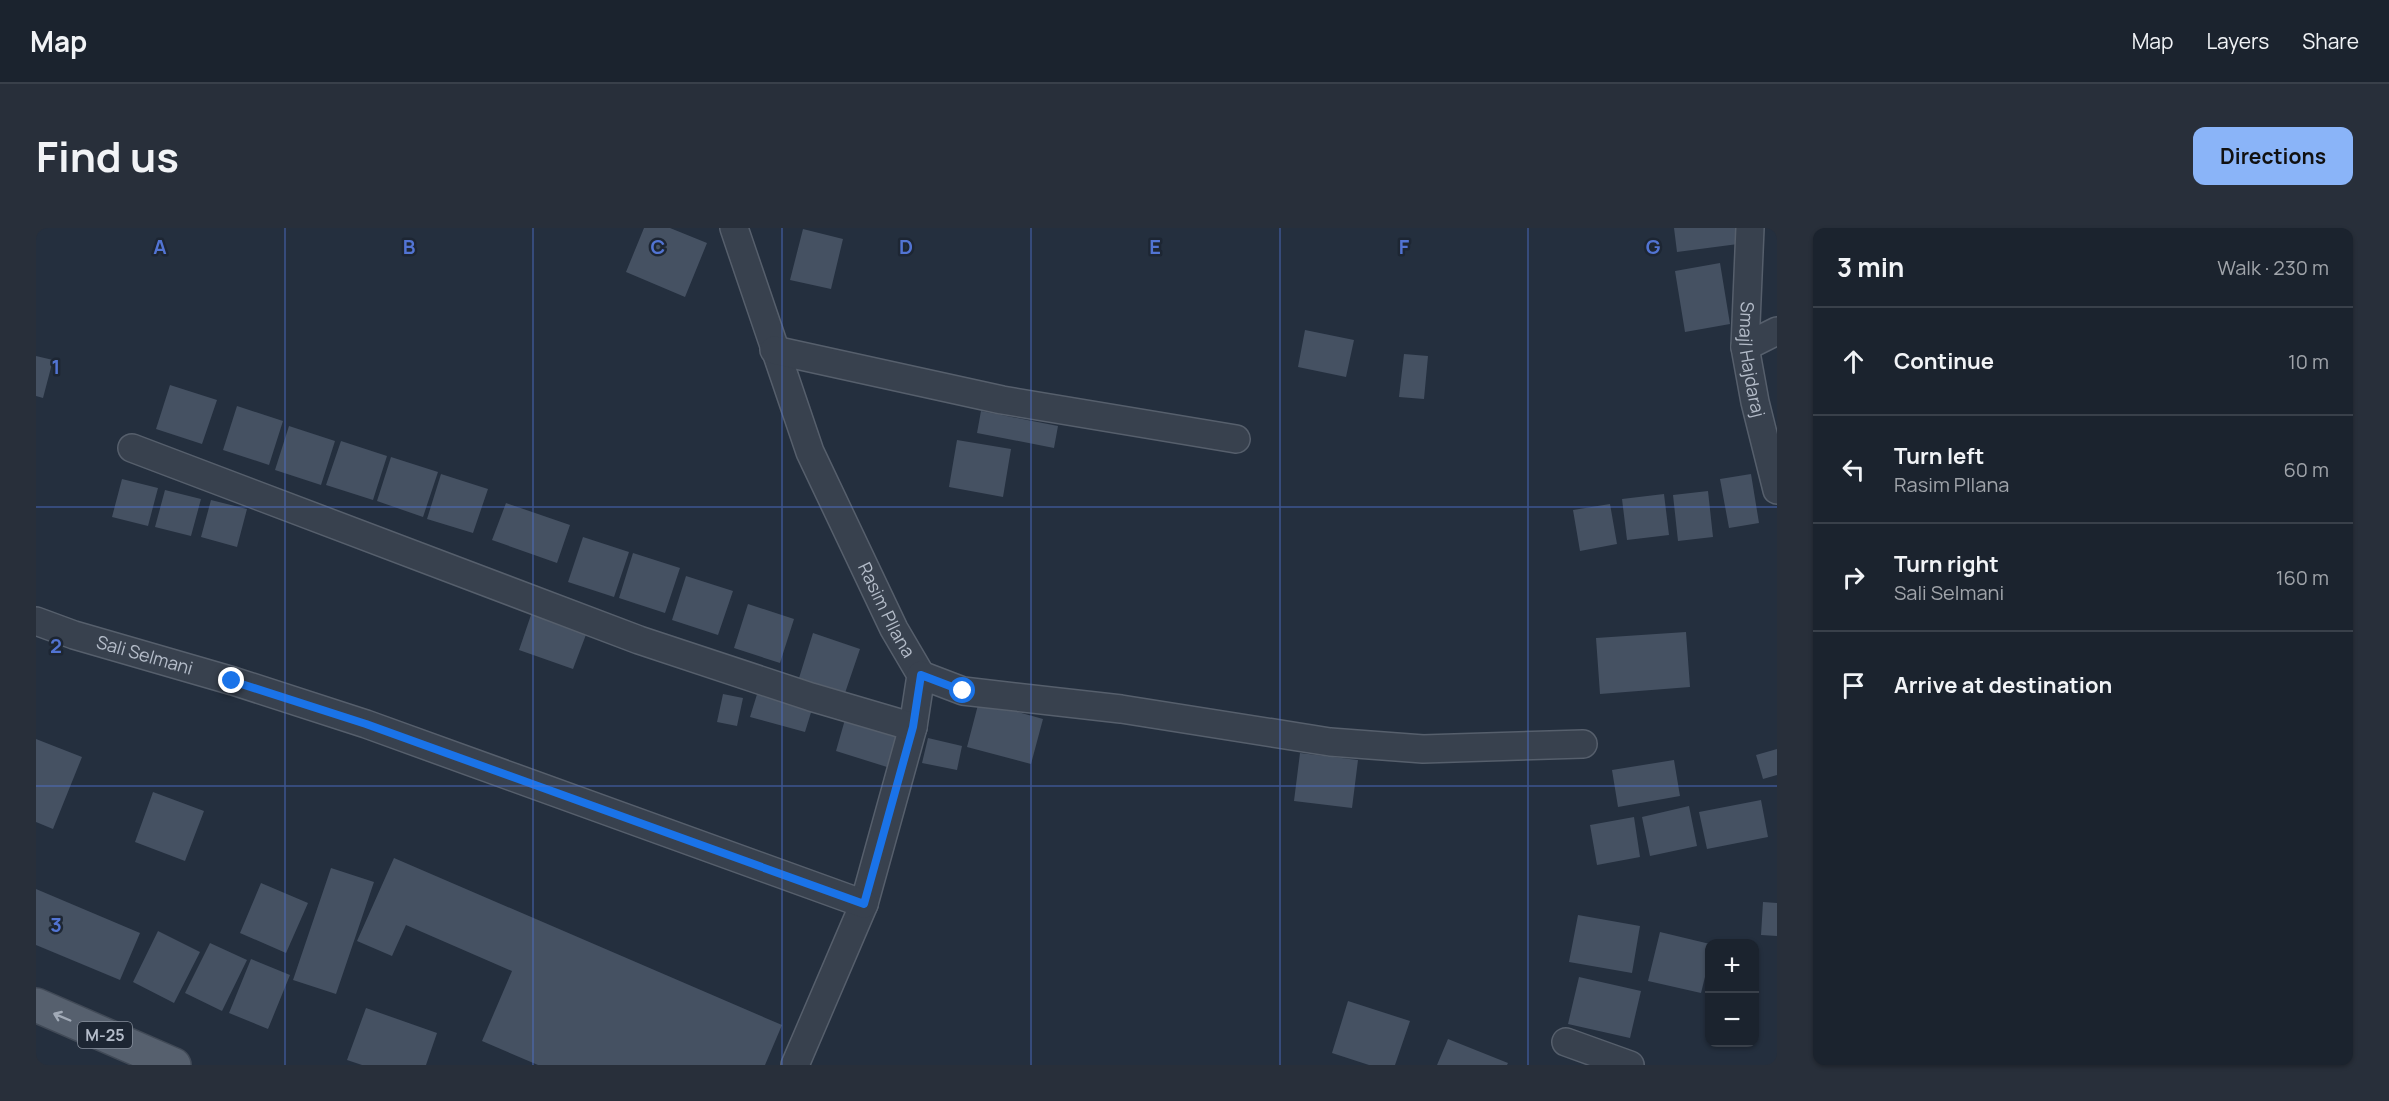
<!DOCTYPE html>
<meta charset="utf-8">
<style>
body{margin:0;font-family:Manrope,sans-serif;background:#282f3a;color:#f1f3f6}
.controls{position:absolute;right:18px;bottom:18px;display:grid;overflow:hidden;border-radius:12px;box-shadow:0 2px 4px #0004}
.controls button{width:54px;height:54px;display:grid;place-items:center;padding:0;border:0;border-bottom:2px solid #39404a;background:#1b232e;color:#f1f3f6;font:30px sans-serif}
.stop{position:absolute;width:18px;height:18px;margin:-14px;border:4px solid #1a73e8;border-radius:50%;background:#fff}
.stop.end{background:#1a73e8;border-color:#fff;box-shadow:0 2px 6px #0008}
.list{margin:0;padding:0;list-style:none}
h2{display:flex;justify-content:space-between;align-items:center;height:78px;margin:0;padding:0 24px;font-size:26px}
h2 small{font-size:20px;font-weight:400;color:#a0a4aa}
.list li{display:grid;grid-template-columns:39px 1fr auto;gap:18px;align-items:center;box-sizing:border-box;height:108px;padding:0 24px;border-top:2px solid #39404a}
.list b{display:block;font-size:22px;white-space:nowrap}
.list p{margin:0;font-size:20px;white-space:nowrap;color:#a0a4aa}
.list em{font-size:20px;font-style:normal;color:#a0a4aa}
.icon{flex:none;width:33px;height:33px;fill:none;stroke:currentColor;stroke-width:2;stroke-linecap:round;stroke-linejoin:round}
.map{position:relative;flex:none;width:1741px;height:837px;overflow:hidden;border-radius:12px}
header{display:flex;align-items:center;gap:36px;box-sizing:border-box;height:84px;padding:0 30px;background:#1b232e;border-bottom:2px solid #39404a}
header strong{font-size:28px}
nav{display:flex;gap:33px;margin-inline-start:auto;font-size:21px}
.intro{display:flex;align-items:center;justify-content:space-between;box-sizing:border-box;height:144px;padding:0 36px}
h1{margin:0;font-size:42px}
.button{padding:15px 27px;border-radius:12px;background:#8ab4f8;color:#111;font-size:21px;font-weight:700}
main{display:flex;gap:36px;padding:0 36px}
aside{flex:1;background:#1b232e;border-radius:12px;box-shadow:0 2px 4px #0004}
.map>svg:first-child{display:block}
.building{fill:#455162}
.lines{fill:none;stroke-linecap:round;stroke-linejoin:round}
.minor-casing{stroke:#565f6c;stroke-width:30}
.major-casing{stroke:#414a57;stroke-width:36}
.minor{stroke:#38414e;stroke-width:27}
.major{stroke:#56606e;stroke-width:33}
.oneway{stroke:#a1aab7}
.route{stroke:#1a73e8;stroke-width:8}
.grid{fill:none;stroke:#5274d3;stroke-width:1.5;stroke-opacity:0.55}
.labels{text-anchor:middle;stroke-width:5;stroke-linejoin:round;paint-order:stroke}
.shield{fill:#1d2633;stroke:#878f9c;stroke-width:1.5}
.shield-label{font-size:16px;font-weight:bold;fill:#b4bcc9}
.street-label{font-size:18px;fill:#b4bcc9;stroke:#1d2633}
.grid-label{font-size:20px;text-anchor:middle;font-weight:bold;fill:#5274d3;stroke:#1d2633;stroke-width:5;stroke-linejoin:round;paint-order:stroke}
</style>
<header>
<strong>Map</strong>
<nav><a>Map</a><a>Layers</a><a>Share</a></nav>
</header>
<div class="intro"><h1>Find us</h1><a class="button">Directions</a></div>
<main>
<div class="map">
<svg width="1741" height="837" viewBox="0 0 1741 837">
<rect width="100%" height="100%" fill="#242f3e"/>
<!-- building -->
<path class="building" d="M608,0h26l37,15 -22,54 -59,-25z
M1638,0h62l2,16 -61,8z
M767,1l40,10 -12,50 -41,-9z
M1684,35l10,61 -45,8 -10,-61z
M1269,102l49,10 -8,37 -48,-10z
M1368,126l24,2 -4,43 -25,-2z
M0,128l17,4 -10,38 -7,-2z
M134,157l47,15 -15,44 -46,-15z
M201,178l46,15 -14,44 -46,-15z
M945,183l77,15 -4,22 -77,-15z
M253,198l46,15 -14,44 -46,-15z
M921,212l54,9 -8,48 -54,-10z
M305,213l46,15 -14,44 -47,-15z
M355,229l47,15 -15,45 -46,-16z
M405,246l47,15 -15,44 -46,-14z
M1715,246l8,49 -30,5 -9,-49z
M86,251l36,9 -10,38 -36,-9z
M129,262l36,9 -10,37 -36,-9z
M1672,263l5,46 -35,4 -5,-46z
M1628,266l5,41 -42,5 -5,-41z
M175,272l36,9 -10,38 -36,-10z
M470,275l64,22 -13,38 -65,-23z
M1574,276l7,40 -37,7 -7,-41z
M547,309l46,15 -15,45 -46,-15z
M597,325l47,15 -15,45 -46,-15z
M650,348l47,15 -15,44 -46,-15z
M712,376l46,15 -14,44 -46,-15z
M496,384l55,20 -14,37 -54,-19z
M1650,404l4,55 -90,7 -4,-56z
M777,405l47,16 -15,44 -46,-15z
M722,463l55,15 -8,26 -55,-15z
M687,466l20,4 -6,28 -20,-4z
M943,473l64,18 -12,45 -64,-17z
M810,488l52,15 -11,36 -51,-16z
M892,510l34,8 -5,24 -35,-7z
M0,511l46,18 -29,72 -17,-7z
M1741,521v26l-14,4 -7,-24z
M1264,525l58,7 -6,48 -58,-7z
M1638,532l6,36 -62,11 -6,-37z
M117,564l51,19 -19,50 -50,-19z
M1725,572l7,37 -61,12 -8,-37z
M1653,578l8,40 -47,10 -8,-39z
M1598,589l6,40 -43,8 -7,-40z
M358,630l388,167 -17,40h-227l-56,-24 30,-70 -106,-46 -14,31 -35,-15z
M295,640l43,14 -38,112 -43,-14z
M225,655l47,20 -22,50 -46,-20z
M0,661l104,44 -20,47 -84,-35z
M1727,674l14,1v33l-16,-1z
M1542,687l62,11 -8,47 -63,-11z
M122,703l42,21 -26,51 -41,-21z
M1624,704l50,12v13l-9,36 -53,-12z
M174,715l37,17 -25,51 -37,-18z
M215,731l39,16 -22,54 -39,-16z
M1543,749l62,14 -11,47 -62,-14z
M1312,773l62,20 -15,44h-26l-37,-12z
M330,780l71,25 -11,32h-64l-15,-5z
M1412,811l60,24 -1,2h-70z"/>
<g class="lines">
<defs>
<g id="minor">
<path id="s1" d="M698,0l76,224 84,177 27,46 -8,52 -49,177 -69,161"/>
<path id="s2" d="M1714,0l-5,119 10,55 22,88"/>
<path d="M1709,119l32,-16"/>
<path d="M738,122l228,50 234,39"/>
<path d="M96,220l507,192 172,57 102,30"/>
<path id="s3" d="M0,393l38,14 159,46 133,43 498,180"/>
<path d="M885,447l42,16 158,18 209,33 93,7 160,-5"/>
<path d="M1530,814l64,23"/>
</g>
<path id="major" d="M0,777l138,60"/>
</defs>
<!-- minor casing -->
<use href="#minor" class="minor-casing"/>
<!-- major casing -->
<use href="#major" class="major-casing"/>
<!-- minor -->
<use href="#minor" class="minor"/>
<!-- major -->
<use href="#major" class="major"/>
</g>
<!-- one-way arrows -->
<defs><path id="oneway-shaft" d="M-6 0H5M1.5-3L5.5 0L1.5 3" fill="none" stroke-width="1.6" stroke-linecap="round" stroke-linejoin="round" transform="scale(1.5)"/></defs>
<use class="oneway" href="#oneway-shaft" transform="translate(26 789) rotate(-157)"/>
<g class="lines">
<!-- route -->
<path class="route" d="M196,453l134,43 498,180 49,-177 8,-52 42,16"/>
</g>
<!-- grid -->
<path class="grid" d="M249,0v837M497,0v837M746,0v837M995,0v837M1244,0v837M1492,0v837M0,279h1741M0,558h1741"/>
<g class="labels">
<!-- shield labels -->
<rect class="shield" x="42" y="794" width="54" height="26" rx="4.5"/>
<g class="shield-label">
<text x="69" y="813">M-25</text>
</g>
<!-- street labels -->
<g class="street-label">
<text dy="6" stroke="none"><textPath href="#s2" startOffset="132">Smajl Hajdaraj</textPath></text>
<text dy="6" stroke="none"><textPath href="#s1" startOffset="412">Rasim Pllana</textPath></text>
<text dy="6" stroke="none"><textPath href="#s3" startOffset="114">Sali Selmani</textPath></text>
</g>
</g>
<g class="grid-label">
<text x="124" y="26">A</text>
<text x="373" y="26">B</text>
<text x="622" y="26">C</text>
<text x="870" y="26">D</text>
<text x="1119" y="26">E</text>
<text x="1368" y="26">F</text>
<text x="1617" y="26">G</text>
<text x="20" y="146">1</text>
<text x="20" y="425">2</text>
<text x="20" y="704">3</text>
</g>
</svg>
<div class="controls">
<button>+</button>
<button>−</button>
</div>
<div class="stop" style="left:927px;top:463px"></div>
<div class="stop end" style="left:196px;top:453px"></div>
</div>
<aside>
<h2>3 min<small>Walk · 230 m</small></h2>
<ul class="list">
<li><svg class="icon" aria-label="ahead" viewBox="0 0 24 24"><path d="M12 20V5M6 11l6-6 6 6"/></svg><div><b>Continue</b></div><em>10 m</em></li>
<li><svg class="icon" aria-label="left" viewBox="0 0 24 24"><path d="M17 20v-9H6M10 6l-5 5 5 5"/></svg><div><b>Turn left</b><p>Rasim Pllana</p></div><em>60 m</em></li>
<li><svg class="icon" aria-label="right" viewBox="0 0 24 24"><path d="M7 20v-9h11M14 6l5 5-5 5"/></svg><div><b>Turn right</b><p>Sali Selmani</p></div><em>160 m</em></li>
<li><svg class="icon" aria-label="arrive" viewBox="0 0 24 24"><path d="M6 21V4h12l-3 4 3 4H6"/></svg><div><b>Arrive at destination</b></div></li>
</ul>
</aside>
</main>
